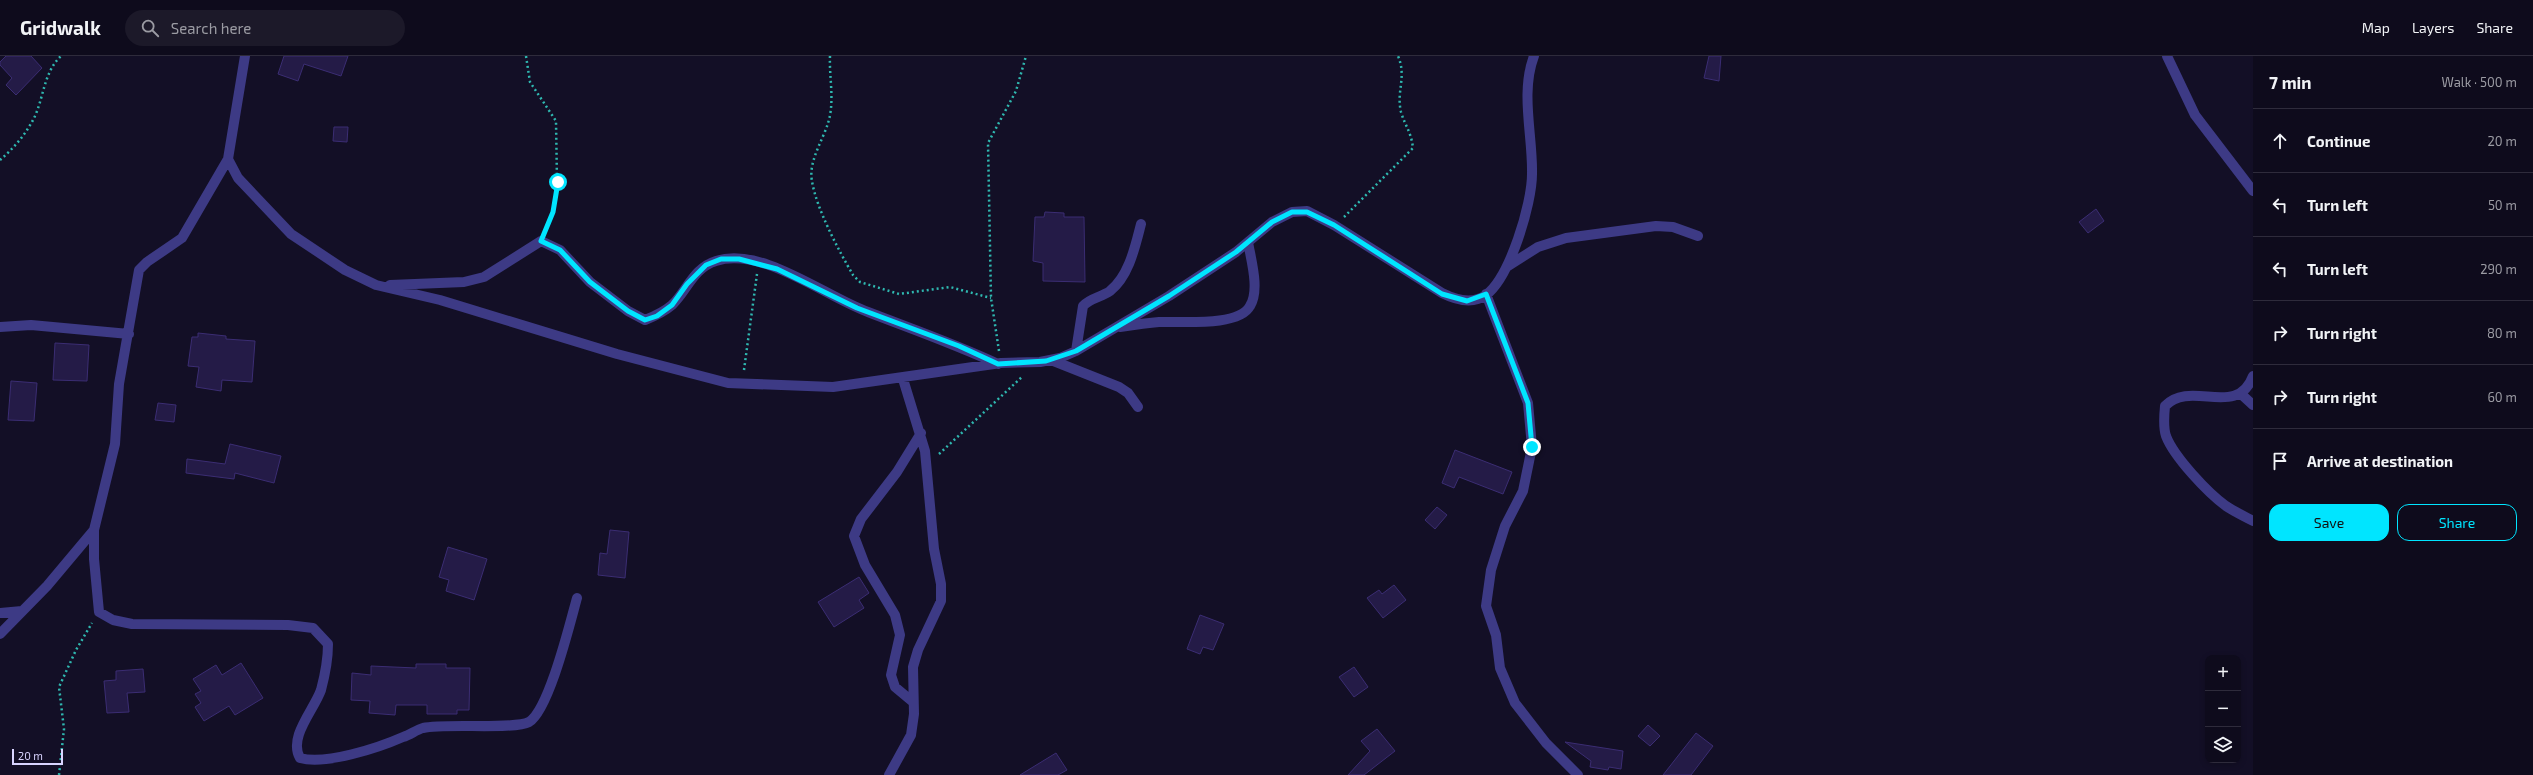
<!DOCTYPE html>
<meta charset="utf-8">
<style>
body{margin:0;font-family:"Exo 2",sans-serif;background:#1c1929;color:#f1f3f6}
.controls{position:absolute;right:12px;bottom:12px;display:grid;overflow:hidden;border-radius:8px;box-shadow:0 2px 6px #0003}
.controls button{width:36px;height:36px;display:grid;place-items:center;padding:0;border:0;border-bottom:1px solid #2e2b3b;background:#0e0b1c;color:#f1f3f6;font:20px sans-serif}
.scale{position:absolute;left:12px;bottom:10px;width:51px;box-sizing:border-box;padding-left:4px;border:2px solid #d9d4ff;border-top:0;font-size:11px;line-height:14px;white-space:nowrap;color:#d9d4ff;-webkit-text-stroke:3px #130f26;paint-order:stroke}
.stop{position:absolute;width:12px;height:12px;margin:-9px;border:3px solid #00e5ff;border-radius:50%;background:#fff}
.stop.end{background:#00e5ff;border-color:#fff;box-shadow:0 1px 4px #0008}
.list{margin:0;padding:0;list-style:none}
h2{display:flex;justify-content:space-between;align-items:center;height:52px;margin:0;padding:0 16px;font-size:17px}
h2 small{font-size:13px;font-weight:400;color:#9b9ba3}
.list li{display:grid;grid-template-columns:26px 1fr auto;gap:12px;align-items:center;box-sizing:border-box;height:64px;padding:0 16px;border-top:1px solid #2e2b3b}
.list b{display:block;font-size:15px;white-space:nowrap}
.list em{font-size:13px;font-style:normal;color:#9b9ba3}
.actions{display:flex;gap:8px;padding:12px 16px}
.actions a{flex:1;padding:9px 0;border:1px solid #00e5ff;border-radius:12px;text-align:center;font-size:14px;color:#00e5ff}
.actions .main{background:#00e5ff;color:#111}
.icon{flex:none;width:22px;height:22px;fill:none;stroke:currentColor;stroke-width:2;stroke-linecap:round;stroke-linejoin:round}
.map{position:relative;flex:none;width:2253px;height:719px;overflow:hidden}
header{display:flex;align-items:center;gap:24px;box-sizing:border-box;height:56px;padding:0 20px;background:#0e0b1c;border-bottom:1px solid #2e2b3b}
header strong{font-size:19px}
nav{display:flex;gap:22px;margin-inline-start:auto;font-size:14px}
.search{width:280px;height:36px;background:#1c1929;display:flex;align-items:center;gap:10px;box-sizing:border-box;padding:0 14px;border-radius:22px;color:#9b9ba3;font-size:15px}
main{display:flex}
aside{flex:1;background:#0e0b1c}
.map>svg:first-child{display:block}
.building{fill:#241b47;stroke:#3b2d73}
.lines{fill:none;stroke-linecap:round;stroke-linejoin:round}
.path{stroke:#2fb8b0;stroke-width:2.5;stroke-dasharray:2 3;stroke-linecap:butt}
.minor{stroke:#3d3a85;stroke-width:10}
.route{stroke:#00e5ff;stroke-width:5}
</style>
<header>
<strong>Gridwalk</strong>
<div class="search"><svg class="icon" aria-label="search" viewBox="0 0 24 24"><circle cx="10" cy="10" r="6"/><path d="M15 15l6 6"/></svg>Search here</div>
<nav><a>Map</a><a>Layers</a><a>Share</a></nav>
</header>
<main>
<div class="map">
<svg width="2253" height="719" viewBox="0 0 2253 719">
<rect width="100%" height="100%" fill="#130f26"/>
<!-- building -->
<path class="building" d="M6,0h25l11,12 -26,27 -10,-10 6,-7 -12,-13v-3z
M284,0h64l-7,20 -37,-12 -6,17 -20,-7z
M1709,0h12l-2,25 -15,-3z
M334,71h14l-1,15 -14,-1z
M2096,153l8,12 -16,12 -9,-11z
M1045,156l19,1v4h20l1,65 -42,-1v-18l-10,-2 2,-44h9z
M198,277l28,3v3l29,2 -3,41 -30,-2 -1,11 -25,-4 3,-20 -11,-1 4,-29h6z
M55,287l34,2 -2,36 -34,-1z
M11,325l26,2 -3,38 -26,-1z
M158,347l18,2 -2,17 -19,-2z
M230,388l51,12 -7,27 -39,-10 -1,6 -48,-6 1,-14 38,5z
M1455,394l57,22 -9,22 -44,-17 -5,11 -12,-5z
M1437,451l10,8 -12,14 -10,-9z
M610,474l19,2 -4,46 -27,-3 2,-22 7,1z
M448,491l39,12 -13,41 -28,-9 3,-11 -10,-3z
M859,521l10,16 -10,7 5,8 -30,19 -16,-25z
M1394,529l12,15 -23,18 -16,-20 12,-8 3,4z
M1200,559l24,9 -11,26 -10,-3 -3,7 -13,-5z
M241,607l22,35 -28,17 -6,-9 -25,15 -9,-14 6,-4 -6,-9 6,-3 -8,-12 23,-14 6,10z
M416,608h30v4h24l-1,42h-12v4h-30v-9h-31l-1,10 -26,-2 1,-12 -19,-1 1,-27 19,2v-9l45,2z
M1354,611l14,20 -14,10 -15,-20z
M143,613l2,23 -18,1 2,19 -22,1 -3,-32 12,-1v-9z
M1648,669l12,11 -10,10 -12,-10z
M1377,673l18,22 -31,24h-16l22,-24 -9,-10z
M1696,677l17,13 -22,29h-28z
M1565,686l58,9 -2,18 -12,-2 -1,3 -18,-3 1,-6z
M1056,697l11,17 -9,5h-38z"/>
<g class="lines">
<!-- path -->
<path class="path" d="M526,0l4,26 26,39 1,61 -4,30 -7,17
M830,0c-1,21 5,46 -2,67 -5,17 -20,39 -16,58 4,27 27,70 41,94l7,7 39,12 51,-7 41,11
M0,104c14,-12 27,-27 35,-44 9,-20 9,-44 26,-60
M1344,161l69,-69c-2,-17 -8,-22 -12,-36 -5,-21 6,-35 -3,-56
M999,295l-8,-53 -3,-155 28,-52 10,-35
M744,314l13,-96
M939,398l84,-78
M59,719l5,-46 -5,-42 17,-37 16,-27"/>
<!-- minor -->
<path class="minor" d="M245,0l-17,103 10,19 53,56 54,36 31,15 64,15 177,54 111,29 105,4 168,-24 39,-1 20,-4 16,-7 93,-55 67,-44 36,-30 20,-10 15,-1 27,14 108,68c14,7 30,12 44,2 24,-18 46,-91 46,-121 1,-38 -12,-81 2,-118
M2167,0l28,59 58,76
M228,103l-46,79 -35,24 -8,8 -20,114 -4,60 -21,86v29l5,53 14,8 19,4 156,1 25,3 15,16c0,15 -3,31 -7,46 -7,20 -33,47 -21,68 26,7 78,-10 103,-21 7,-2 13,-7 20,-9 23,-5 91,2 106,-6 20,-12 41,-99 48,-124
M1508,210l30,-19 28,-9 90,-12 17,1 25,9
M390,229l74,-3 20,-5 57,-36 19,9 30,32 38,29 17,9c10,-4 19,-8 27,-15 15,-14 21,-37 44,-44 46,-15 110,36 152,51 44,17 87,32 130,52
M1486,238l42,109 4,44 -9,44 -18,35 -14,44 -5,36 10,29 4,33 15,35 31,40 32,32
M0,271l31,-2 98,9
M1120,271c13,-2 26,-4 39,-5 22,-1 80,5 91,-16 10,-16 1,-46 -2,-64
M1076,295l7,-45c7,-8 19,-9 27,-15 19,-15 25,-44 31,-67
M1051,304l68,27 9,6 10,14
M2253,320c-16,43 -62,3 -88,30 -1,10 -2,21 1,30 8,21 42,57 60,70 9,6 18,10 27,15
M2240,337l13,12
M0,557l22,-2
M0,578l47,-48 47,-56
M913,646l-18,-15 -4,-12 9,-40 -5,-20 -30,-50 -11,-29 7,-17 36,-47 24,-39
M889,719l22,-40 3,-21 -1,-47 5,-17 23,-49v-17l-7,-35 -9,-98 -22,-72"/>
</g>
<g class="lines">
<!-- route -->
<path class="route" d="M558,126l-5,30 -12,29 19,9 30,32 38,29 17,9 12,-4 15,-11 15,-21 19,-19 15,-6h18l38,10 80,39 102,38 39,18 48,-3 30,-10 93,-55 67,-44 36,-30 20,-10h15l27,13 108,69 25,7 19,-7 42,109 4,44"/>
</g>
</svg>
<div class="controls">
<button>+</button>
<button>−</button>
<button><svg class="icon" aria-label="layers" viewBox="0 0 24 24"><path d="M12 4l9 5-9 5-9-5zM3 14l9 5 9-5"/></svg></button>
</div>
<div class="scale">20 m</div>
<div class="stop" style="left:558px;top:126px"></div>
<div class="stop end" style="left:1532px;top:391px"></div>
</div>
<aside>
<h2>7 min<small>Walk · 500 m</small></h2>
<ul class="list">
<li><svg class="icon" aria-label="ahead" viewBox="0 0 24 24"><path d="M12 20V5M6 11l6-6 6 6"/></svg><div><b>Continue</b></div><em>20 m</em></li>
<li><svg class="icon" aria-label="left" viewBox="0 0 24 24"><path d="M17 20v-9H6M10 6l-5 5 5 5"/></svg><div><b>Turn left</b></div><em>50 m</em></li>
<li><svg class="icon" aria-label="left" viewBox="0 0 24 24"><path d="M17 20v-9H6M10 6l-5 5 5 5"/></svg><div><b>Turn left</b></div><em>290 m</em></li>
<li><svg class="icon" aria-label="right" viewBox="0 0 24 24"><path d="M7 20v-9h11M14 6l5 5-5 5"/></svg><div><b>Turn right</b></div><em>80 m</em></li>
<li><svg class="icon" aria-label="right" viewBox="0 0 24 24"><path d="M7 20v-9h11M14 6l5 5-5 5"/></svg><div><b>Turn right</b></div><em>60 m</em></li>
<li><svg class="icon" aria-label="arrive" viewBox="0 0 24 24"><path d="M6 21V4h12l-3 4 3 4H6"/></svg><div><b>Arrive at destination</b></div></li>
</ul>
<div class="actions"><a class="main">Save</a><a>Share</a></div>
</aside>
</main>
